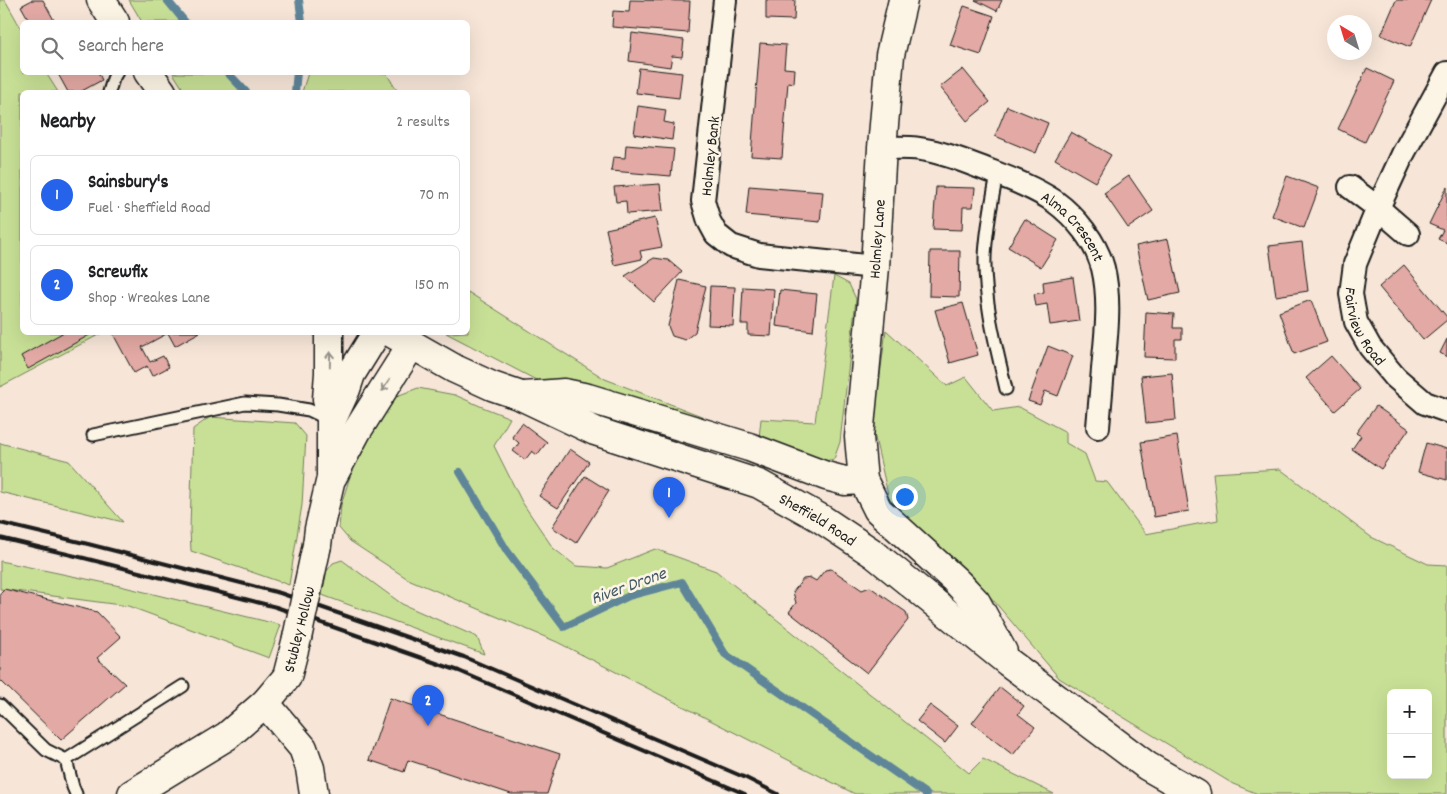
<!DOCTYPE html>
<meta charset="utf-8">
<style>
body{margin:0;font-family:Dekko,sans-serif;background:#f6f6f6;color:#202124}
.controls{position:absolute;right:15px;bottom:15px;display:grid;overflow:hidden;border-radius:8px;box-shadow:0 5px 20px #0002}
.controls button{width:45px;height:45px;display:grid;place-items:center;padding:0;border:0;border-bottom:1px solid #e0e0e0;background:#fff;color:#202124;font:25px sans-serif}
.compass{position:absolute;left:1327px;top:15px;width:45px;height:45px;border-radius:50%;background:#fff;box-shadow:0 5px 20px #0002;rotate:322deg}
.you{position:absolute;left:904px;top:496px;width:18px;height:18px;margin:-12px;border:4px solid #fff;border-radius:50%;background:#1a73e8;box-shadow:0 0 0 8px #1a73e833}
.badge{display:grid;place-items:center;width:32px;height:32px;border-radius:50%;background:#2563eb;color:#fff;font-size:16px;font-weight:700}
.pin{position:absolute;translate:-50% -41px;filter:drop-shadow(0 1px 2px #0008)}
.pin::after{content:'';position:absolute;top:26px;width:18px;height:15px;background:inherit;clip-path:polygon(0 0,100% 0,50% 100%)}
.list{margin:0;padding:0;list-style:none}
h2{display:flex;justify-content:space-between;align-items:center;height:65px;margin:0;padding:0 20px;font-size:21px}
h2 small{font-size:16px;font-weight:400;color:#757577}
.list li{display:grid;grid-template-columns:32px 1fr auto;gap:15px;align-items:center;box-sizing:border-box;height:80px;margin:0 10px 10px;padding:0 10px;border:1px solid #e0e0e0;border-radius:8px}
.list b{display:block;font-size:19px;white-space:nowrap}
.list p{margin:0;font-size:16px;white-space:nowrap;color:#757577}
.list em{font-size:16px;font-style:normal;color:#757577}
.icon{flex:none;width:28px;height:28px;fill:none;stroke:currentColor;stroke-width:2;stroke-linecap:round;stroke-linejoin:round}
.map{position:relative;flex:none;width:1447px;height:794px;overflow:hidden}
.search{position:absolute;background:#fff;box-shadow:0 5px 20px #0002;left:20px;top:20px;width:450px;height:55px;display:flex;align-items:center;gap:12px;box-sizing:border-box;padding:0 18px;border-radius:8px;color:#757577;font-size:19px}
.panel{position:absolute;background:#fff;box-shadow:0 5px 20px #0002;left:20px;top:90px;width:450px;height:245px;border-radius:8px}
.map>svg:first-child{display:block}
.green{fill:#c8e096;stroke:#727e59;fill-rule:evenodd}
.lines{fill:none;stroke-linecap:round;stroke-linejoin:round}
.stream{stroke:#5f8599;stroke-width:8}
.building{fill:#e3a9a4;stroke:#1c1c1c}
.lane-casing{stroke:#1c1c1c;stroke-width:15}
.street-casing{stroke:#1c1c1c;stroke-width:26}
.secondary-casing{stroke:#1c1c1c;stroke-width:31}
.lane{stroke:#fcf5e5;stroke-width:11}
.street{stroke:#fcf5e5;stroke-width:22}
.secondary{stroke:#fcf5e5;stroke-width:28}
.rail{stroke:#1c1c1c;stroke-width:4}
.secondary-bridge-casing{stroke:#1c1c1c;stroke-width:31;stroke-linecap:butt}
.secondary-bridge{stroke:#fcf5e5;stroke-width:28}
.oneway{stroke:#97938b}
.labels{text-anchor:middle;stroke-width:5;stroke-linejoin:round;paint-order:stroke}
.street-label{font-size:16px;fill:#1c1c1c;stroke:#fcf5e5}
.water-label{font-size:18px;font-style:italic;fill:#435965;stroke:#fcf5e5}
</style>
<div class="map">
<svg width="1447" height="794" viewBox="0 0 1447 794">
<rect width="100%" height="100%" fill="#f7e6d8"/>
<filter id="ink" filterUnits="userSpaceOnUse"><feTurbulence type="fractalNoise" baseFrequency=".02" numOctaves="2"/><feDisplacementMap in="SourceGraphic" scale="10" xChannelSelector="R" yChannelSelector="G"/><feConvolveMatrix kernelMatrix="1 2 1 2 8 2 1 2 1" color-interpolation-filters="sRGB"/></filter>
<g filter="url(#ink)">
<!-- green -->
<path class="green" d="M0,0h5l17,30v42l24,1 12,19h-36v240l80,1 -102,54z
M129,0h39l20,22h-46z
M173,73h58l17,19h-63z
M308,73h78l12,19h-96z
M834,276l15,8 7,15 -16,143 -6,17 -13,3 -62,-24 2,-19 54,3z
M468,292l137,87 99,38 -164,-35 -94,-49 22,-1z
M886,330l61,56 19,-9 27,34 26,-4 47,25v11l19,11 10,27 12,1 39,52 72,-14 -5,-47 67,-4 91,68 57,27 19,1v229h-189l-25,-10 -174,-106 -87,-103 -81,-67 -18,-79zM1391,693h37v82h-37z
M418,388l37,7 25,11 30,12 -16,28 28,56 31,46 23,18 31,2 48,-19 61,22 253,202 14,-14 71,35h-199l-298,-152 -149,-63 -58,-38 -11,-13 2,-23 18,-57 35,-51z
M210,417l85,6 11,13 -4,69 -13,80 -98,-34 -1,-22 3,-100z
M0,443l69,18 54,61 -123,-30z
M342,560l60,44 75,33 7,17 -162,-59 4,-23 7,-9z
M0,561l120,25 161,39 -12,33 -141,-52 -128,-17z"/>
<g class="lines">
<!-- stream -->
<path class="stream" d="M167,0l18,22
M299,0l3,22
M227,72l19,20
M295,92l2,-20
M460,472l47,79 57,76 65,-31 53,-14 43,72 201,140"/>
</g>
<!-- building -->
<path class="building" d="M32,0h11l12,22h-25l-9,-16z
M630,0l60,1 -2,32 -76,-6 1,-16 16,1z
M766,0h29l-1,20 -28,-1z
M975,0h27l-5,11z
M1396,0h35l-21,47 -29,-12z
M964,6l30,10 -13,39 -31,-10z
M632,33l52,7 -2,17 -10,-1 -2,11 -41,-6z
M760,43l26,2 -2,23 11,1 -1,14 -6,-1 -6,76 -31,-2z
M639,68l43,5 -3,25 -43,-5z
M1367,68l27,13 -29,61 -27,-13z
M963,69l27,33 -23,19 -27,-34z
M57,72h41l4,8 -22,12h-12z
M638,106l28,4 -2,12 10,2 -2,16 -38,-6z
M1007,106l41,17 -12,30 -41,-17z
M1071,132l40,23 -16,27 -40,-23z
M626,145l48,4 -3,27 -60,-5 2,-14 12,1z
M1129,176l24,35 -25,17 -24,-35z
M1287,176l32,12 -15,40 -32,-12z
M660,184l3,27 -36,3 -1,-13 -10,1 -2,-15z
M749,186l74,6 -3,30 -74,-7z
M936,187l39,1 -2,19h-10l-1,23 -29,-1z
M1447,187v56l-9,-4 5,-9 -14,-6z
M655,218l7,29 -22,4 2,8 -28,6 -8,-36z
M1025,219l33,21 -17,27 -33,-20z
M1168,239l12,54 -32,7 -12,-54z
M1302,242l6,49 -32,5 -7,-50z
M930,251h30l-1,46 -30,-1z
M654,258l14,2 14,12 -28,30 -29,-26z
M1404,265l43,52v3l-24,20 -44,-53z
M1073,277l6,44 -29,4 -3,-21 -11,2 -2,-12 10,-2 -1,-10z
M679,280l27,6 -11,46 -10,8 -13,-4 -4,-10z
M710,286l25,1 -2,39 -25,-1z
M743,287l31,2 -3,47 -23,-1v-11h-7z
M780,290l37,4 -4,37 -37,-5z
M1311,300l16,42 -33,12 -15,-42z
M963,303l15,52 -28,8 -15,-53z
M1146,312l28,2 -1,14h9v11h-7v19l-31,-1z
M64,332h31l-67,37 -7,-13z
M112,332h88l-25,14 -7,-13 -26,14 8,15 13,-6 6,11 -17,9 -5,-10 -13,7z
M1447,339v18l-7,-4z
M1048,346l25,10 -15,40 -13,-5 -5,14 -12,-4z
M1331,356l29,33 -25,22 -29,-33z
M1172,373l4,47 -30,3 -5,-47z
M1376,406l33,23 -28,40 -29,-20 9,-13 -5,-3z
M522,423l25,19 -10,13 -5,-4 -7,9 -12,-9 6,-8 -7,-6z
M1177,436l12,75 -35,6 -13,-75z
M1426,443l21,6v31l-29,-8z
M570,449l19,13 -31,46 -19,-12z
M585,476l24,15 -33,52 -24,-16z
M831,569l31,21 8,-3 36,25 2,8 -41,53 -78,-61 7,-9 -3,-11 10,-13 8,-1 5,3 9,-11z
M4,589l93,23 24,25 -24,21 28,26 -64,56 -61,-60v-87z
M1000,687l24,19 -6,8 17,13 -22,28 -41,-32z
M390,698l170,56 -13,40h-36l-103,-34 -4,12 -35,-12z
M930,705l28,21 -13,17 -28,-22z"/>
<g class="lines">
<defs>
<path id="lane" d="M109,92l4,-13 4,-7
M997,174c-5,27 -11,56 -12,83 -1,45 11,89 21,132
M93,435l152,-32 33,2 31,5 19,9
M0,705l46,45 20,10 7,27 3,7
M66,760l117,-74"/>
<g id="street">
<path d="M725,0l-22,201 6,20 7,13 15,12 28,9 116,12"/>
<path id="s1" d="M1447,73l-44,81 -25,54 -23,56 -4,30 5,28 14,25 25,30 30,26 22,8"/>
<path id="s2" d="M882,148c12,0 25,-1 38,1 22,3 44,12 65,20 23,9 48,18 69,32 22,16 42,41 49,67 7,29 4,61 1,90 -2,23 -4,46 -6,69"/>
<path d="M1350,187l28,21 30,26"/>
</g>
<g id="secondary">
<path d="M101,0l14,22"/>
<path d="M903,0l-13,55 -8,93 -7,119 -16,170 4,43 15,30 77,70 21,22 27,50"/>
<path d="M148,72l14,20"/>
<path id="s3" d="M390,332l65,37 37,17 29,10 74,35 164,53 61,34 54,36 134,108 139,104 49,28"/>
<path d="M524,396l40,-3 24,5 161,49 77,29 19,5 18,-1"/>
<path d="M333,417l13,-28 5,-15 26,-42"/>
<path d="M333,476l24,-45 55,-87"/>
<path d="M317,545l2,-16 12,-51v-58l-4,-21 2,-26v-41"/>
<path d="M265,703l38,45 7,20 4,26"/>
<path d="M132,794l95,-58 38,-33 22,-26 10,-39"/>
</g>
</defs>
<!-- lane casing -->
<use href="#lane" class="lane-casing"/>
<!-- street casing -->
<use href="#street" class="street-casing"/>
<!-- secondary casing -->
<use href="#secondary" class="secondary-casing"/>
<!-- lane -->
<use href="#lane" class="lane"/>
<!-- street -->
<use href="#street" class="street"/>
<!-- secondary -->
<use href="#secondary" class="secondary"/>
<!-- rail -->
<path class="rail" d="M0,523l88,21 192,49 184,64 282,121 32,16
M0,538l84,20 192,49 183,64 286,123"/>
<defs>
<path id="secondary-bridge" d="M297,638l20,-93"/>
</defs>
<!-- secondary-bridge casing -->
<use href="#secondary-bridge" class="secondary-bridge-casing"/>
<!-- secondary-bridge -->
<use href="#secondary-bridge" class="secondary-bridge"/>
</g>
<!-- one-way arrows -->
<defs><path id="oneway-shaft" d="M-6 0H5M1.5-3L5.5 0L1.5 3" fill="none" stroke-width="1.6" stroke-linecap="round" stroke-linejoin="round" transform="scale(1.25)"/></defs>
<g class="oneway">
<use href="#oneway-shaft" transform="translate(330 359) rotate(-89)"/>
<use href="#oneway-shaft" transform="translate(386 385) rotate(123)"/>
</g>
</g>
<g class="labels">
<!-- street labels -->
<g class="street-label">
<text transform="translate(709 156) rotate(-84)" y="6">Holmley Bank</text>
<text dy="6" stroke="none"><textPath href="#s2" startOffset="214">Alma Crescent</textPath></text>
<text transform="translate(876 239) rotate(-86)" y="6">Holmley Lane</text>
<text dy="6" stroke="none"><textPath href="#s1" startOffset="278">Fairview Road</textPath></text>
<text dy="6" stroke="none"><textPath href="#s3" startOffset="469">Sheffield Road</textPath></text>
<text transform="translate(298 629) rotate(-76)" y="6">Stubley Hollow</text>
</g>
<!-- water labels -->
<g class="water-label">
<text transform="translate(628 585) rotate(-20)" y="6">River Drone</text>
</g>
</g>
</svg>
<div class="controls">
<button>+</button>
<button>−</button>
</div>
<svg class="compass" viewBox="-18 -18 36 36"><path d="M0-13l5 13h-10z" fill="#e53935"/><path d="M0 13l5-13h-10z" fill="#757577"/></svg>
<div class="you"></div>
<div class="pin badge" style="left:669px;top:518px">1</div>
<div class="pin badge" style="left:428px;top:726px">2</div>
<div class="search"><svg class="icon" aria-label="search" viewBox="0 0 24 24"><circle cx="10" cy="10" r="6"/><path d="M15 15l6 6"/></svg>Search here</div>
<section class="panel">
<h2>Nearby<small>2 results</small></h2>
<ul class="list">
<li><span class="badge">1</span><div><b>Sainsbury's</b><p>Fuel · Sheffield Road</p></div><em>70 m</em></li>
<li><span class="badge">2</span><div><b>Screwfix</b><p>Shop · Wreakes Lane</p></div><em>150 m</em></li>
</ul>
</section>
</div>
